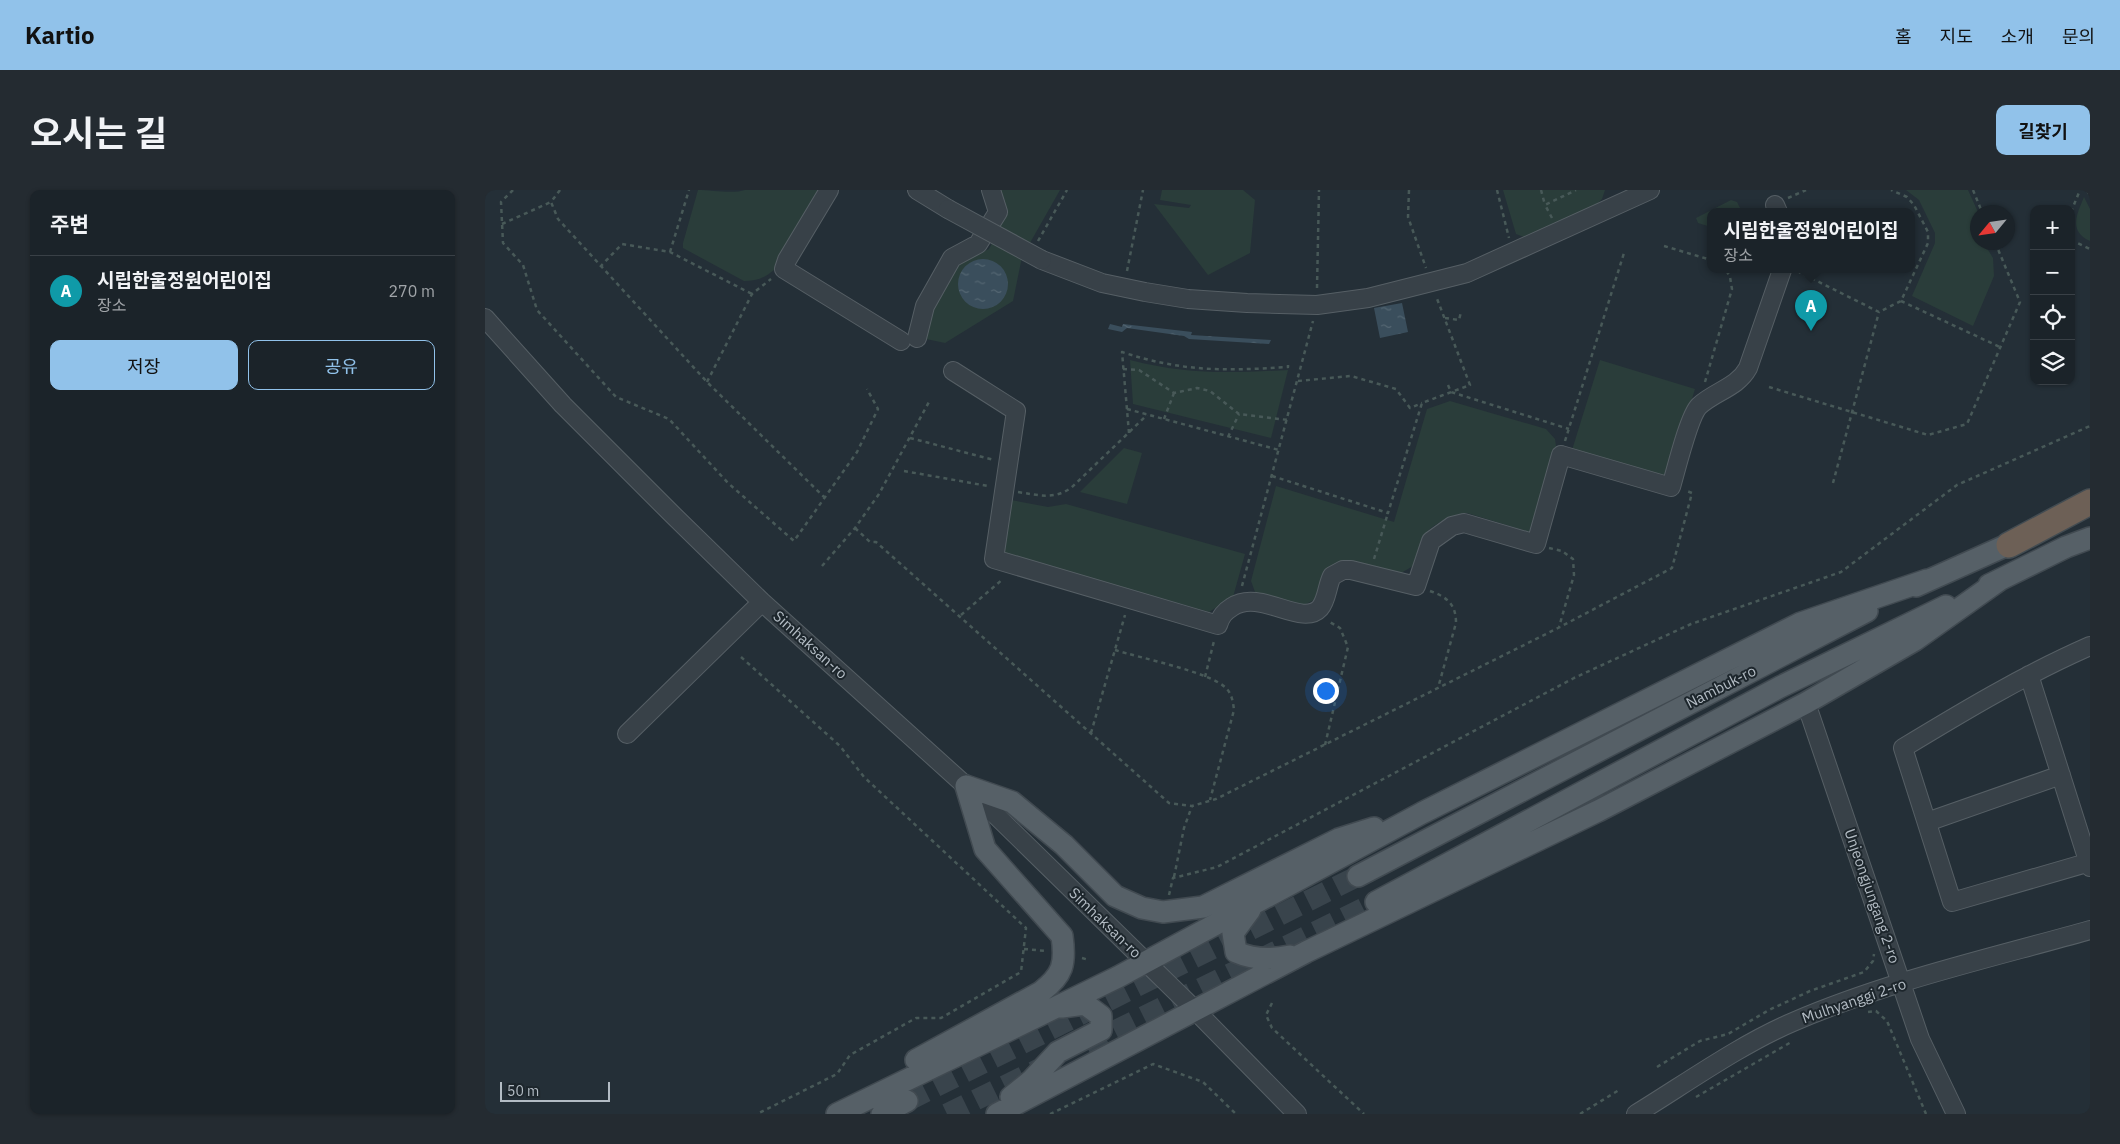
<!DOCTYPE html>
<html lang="ko">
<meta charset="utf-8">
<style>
body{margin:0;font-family:"IBM Plex Sans","Noto Sans KR",sans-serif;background:#242b31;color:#f1f3f6}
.controls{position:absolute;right:15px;top:15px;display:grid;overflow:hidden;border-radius:10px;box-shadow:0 1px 4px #0004}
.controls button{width:45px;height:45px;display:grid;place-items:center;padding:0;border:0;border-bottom:1px solid #394046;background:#1b2329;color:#f1f3f6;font:25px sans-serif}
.compass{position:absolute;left:1485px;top:15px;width:45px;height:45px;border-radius:50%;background:#1b2329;box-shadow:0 1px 4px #0004;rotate:241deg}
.scale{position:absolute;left:15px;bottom:12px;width:110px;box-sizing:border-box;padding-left:5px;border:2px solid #b3bcc4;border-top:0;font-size:14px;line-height:18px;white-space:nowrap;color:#b3bcc4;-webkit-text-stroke:4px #1d262c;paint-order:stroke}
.you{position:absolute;left:840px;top:500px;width:18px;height:18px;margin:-12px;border:4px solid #fff;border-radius:50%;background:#1a73e8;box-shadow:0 0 0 8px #1a73e833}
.badge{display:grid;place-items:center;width:32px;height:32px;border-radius:50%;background:#91c2ea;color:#fff;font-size:16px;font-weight:700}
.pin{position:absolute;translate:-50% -41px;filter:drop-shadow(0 1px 2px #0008)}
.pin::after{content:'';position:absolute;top:26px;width:18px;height:15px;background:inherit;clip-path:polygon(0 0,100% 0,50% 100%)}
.popup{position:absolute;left:1222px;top:18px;width:208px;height:65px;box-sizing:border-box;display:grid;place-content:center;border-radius:10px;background:#1b2329;filter:drop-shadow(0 1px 4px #0005);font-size:16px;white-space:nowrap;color:#a0a4a8}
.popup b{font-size:19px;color:#f1f3f6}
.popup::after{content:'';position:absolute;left:50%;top:100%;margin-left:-10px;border:10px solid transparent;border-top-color:#1b2329}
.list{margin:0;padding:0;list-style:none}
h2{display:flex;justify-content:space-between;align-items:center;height:65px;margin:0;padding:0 20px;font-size:21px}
h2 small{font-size:16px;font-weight:400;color:#a0a4a8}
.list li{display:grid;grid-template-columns:32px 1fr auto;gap:15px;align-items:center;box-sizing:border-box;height:70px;padding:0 20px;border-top:1px solid #394046}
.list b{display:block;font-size:19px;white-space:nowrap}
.list p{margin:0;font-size:16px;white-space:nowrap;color:#a0a4a8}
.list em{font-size:16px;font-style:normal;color:#a0a4a8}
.actions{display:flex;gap:10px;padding:15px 20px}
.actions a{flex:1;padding:11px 0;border:1px solid #91c2ea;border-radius:10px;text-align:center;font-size:18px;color:#91c2ea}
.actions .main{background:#91c2ea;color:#111}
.icon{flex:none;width:28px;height:28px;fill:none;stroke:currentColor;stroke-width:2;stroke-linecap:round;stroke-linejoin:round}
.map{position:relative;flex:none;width:1605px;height:924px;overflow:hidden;border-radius:10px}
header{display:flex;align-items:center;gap:30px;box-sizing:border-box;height:70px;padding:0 25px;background:#91c2ea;color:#111}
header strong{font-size:24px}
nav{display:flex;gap:28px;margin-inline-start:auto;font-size:18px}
.intro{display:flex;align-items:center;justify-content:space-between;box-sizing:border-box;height:120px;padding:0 30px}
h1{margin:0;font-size:35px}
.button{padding:12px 22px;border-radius:10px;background:#91c2ea;color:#111;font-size:18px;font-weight:700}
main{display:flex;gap:30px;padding:0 30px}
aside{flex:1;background:#1b2329;border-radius:10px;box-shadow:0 1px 4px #0004}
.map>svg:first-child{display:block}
.green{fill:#2a3d3a}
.water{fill:url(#water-ripples)}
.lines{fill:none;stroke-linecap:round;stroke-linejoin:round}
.major-tunnel{stroke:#39444c;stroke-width:21;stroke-dasharray:21 11;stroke-linecap:butt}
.minor-casing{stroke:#565f65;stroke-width:20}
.major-casing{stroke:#414a51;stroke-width:24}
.highway-casing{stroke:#434c52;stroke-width:28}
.path{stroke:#485958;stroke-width:2.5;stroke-dasharray:4 4;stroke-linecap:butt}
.minor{stroke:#384148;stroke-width:18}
.major{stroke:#566067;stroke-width:21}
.highway{stroke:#6d6056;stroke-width:25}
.minor-bridge-casing{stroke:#565f65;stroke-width:20;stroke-linecap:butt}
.minor-bridge{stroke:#384148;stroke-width:18}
.labels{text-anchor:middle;stroke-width:4;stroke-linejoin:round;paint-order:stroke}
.street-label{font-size:15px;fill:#b3bcc4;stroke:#1d262c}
</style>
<header>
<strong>Kartio</strong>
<nav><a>홈</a><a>지도</a><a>소개</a><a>문의</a></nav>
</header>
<div class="intro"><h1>오시는 길</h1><a class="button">길찾기</a></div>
<main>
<aside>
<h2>주변<small></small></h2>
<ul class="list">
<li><span class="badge" style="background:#0f9aa8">A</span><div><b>시립한울정원어린이집</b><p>장소</p></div><em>270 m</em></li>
</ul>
<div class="actions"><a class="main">저장</a><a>공유</a></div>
</aside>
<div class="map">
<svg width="1605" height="924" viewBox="0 0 1605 924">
<defs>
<pattern id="water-ripples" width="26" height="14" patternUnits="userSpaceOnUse" patternTransform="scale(1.25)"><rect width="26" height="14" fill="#3a4e5c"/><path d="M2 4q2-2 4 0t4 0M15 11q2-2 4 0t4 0" fill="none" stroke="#546672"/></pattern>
</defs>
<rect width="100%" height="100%" fill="#242f37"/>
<!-- green -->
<path class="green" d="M213,0c14,0 35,4 47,0h73l-43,79c-10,9 -18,12 -31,12l-61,-33v-5z
M514,0h61l-38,67 -9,44 -68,42 -19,-4 6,-28 26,-47 31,-15 18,-35z
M677,0h81l12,10 -5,53 -42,22 -54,-71 35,4 2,-3 -31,-5z
M1018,0h102l-3,9 -7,7 -71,31 -8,-3z
M1421,0h62l10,22 -1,30 13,1 -5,2 8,13 1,18 -21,50 -61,-30 23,-53v-10l-16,-33z
M1599,7l6,12v32c-22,-10 -13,-27 -6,-44z
M1246,10l6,2 5,10h-31v15l-13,-4 -2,-5z
M645,170c58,15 99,13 158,10l-17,68 -138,-34z
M1115,170l95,29 -28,91 -95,-30z
M965,211l96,28 9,10 1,7 -27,86 -62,-19c-12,0 -37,12 -43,23 -5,9 -6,21 -11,30l-12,7c-40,-3 -71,-36 -85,26l-12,6 -49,-13 -4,-11 25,-95 118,36 33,-113z
M639,258l18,5 -15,51 -47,-12z
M526,310l37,7 18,-3 179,50 -12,43 -24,15 -207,-59z"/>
<!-- water -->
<path class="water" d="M473 94a25 25 0 1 1 50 0a25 25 0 1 1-50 0Z
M917,113l6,29 -28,6 -6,-30z
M625,134l12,3 1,-3 69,8 -1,3 80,5 -2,4 -80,-5 -5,-3 -57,-8 -5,4 -14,-3z"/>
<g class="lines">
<!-- major-tunnel -->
<path class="major-tunnel" d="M601,855l290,-143
M422,911l451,-225
M462,924l92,-45"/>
<defs>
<path id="minor" d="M344,0l-42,70 -3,9 117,72
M432,0l31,19
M1290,15l3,7
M557,70l60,23 43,9 43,7 59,4 70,2 51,-7 99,-25 183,-83
M0,128l78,87 111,111 88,86 204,184 229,224 102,104
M432,148l8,-32 27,-48 26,-14 20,-32 -7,-22
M468,181l63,40 -22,148 224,66c3,-9 6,-13 14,-18 28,-19 70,21 88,1 7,-8 7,-22 12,-32l11,-6h8l65,16 15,-45 21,-15 12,-3 72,21 25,-89 110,32c5,-17 18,-71 28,-81 16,-15 38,-18 49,-38l34,-98
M1605,456c-66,29 -126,65 -187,102l49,154 138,-40
M1544,485l61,192
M1321,513l114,336 36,75
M142,544l135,-132
M1442,632l134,-47
M1151,924c49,-30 105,-70 157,-92 95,-41 198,-64 297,-92"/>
<path id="major" d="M1504,395l77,-38 24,-9
M1431,396l107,-48
M481,596l46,16 52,43 51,51 27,12 21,4 40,-5 136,-68 35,-11
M873,686l509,-265
M891,712l404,-215 166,-81
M765,720l-17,23 3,19c18,8 35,8 54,4
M431,870l125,-68c22,-17 25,-28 21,-56l-77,-87 -19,-63
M526,907l21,-17 26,-28 43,-22v-14l-16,-12 -23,3
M352,924l281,-137 304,-164 379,-190 126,-43
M397,924l25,-13
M512,924l309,-162 292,-141 208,-108 109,-63 86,-61"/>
<path id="highway" d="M1524,355l81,-43"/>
</defs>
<!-- minor casing -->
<use href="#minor" class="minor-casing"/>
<!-- major casing -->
<use href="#major" class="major-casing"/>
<!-- highway casing -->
<use href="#highway" class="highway-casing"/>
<!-- path -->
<path class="path" d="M28,0l-12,12 2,41 20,22 14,45 79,87 53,22 59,64 66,58 63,-89 21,-43 -11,-20
M75,0l-9,12 7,17 149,163 119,117
M924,0l-1,27 18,51
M1012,0l12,48
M1056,0l4,15
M1488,0l9,22
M1602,0l3,7
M1303,8l18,-8
M1586,22l9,-22
M1067,28l-7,-13 31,-15
M17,34l49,-22
M1586,50l19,9
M553,51l29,-51
M1179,56l47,14
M185,62l19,-62
M115,77l22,-23 48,8 82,42
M642,81l16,-81
M1312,81l82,41 22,-11 27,-58v-11l-14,-27 -7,-8 -16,-7
M832,98l2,-98
M1416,111l99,46
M960,128l14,2 2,-8
M638,179l16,1 35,23 23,-5 13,3 29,23 49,6
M813,191l53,-5 45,13 14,19 12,-5
M222,192l45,-88 19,-15
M1220,192l27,-93 -2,-12 -4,-7
M963,195l3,7 118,37
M1284,197l159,48 39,-11 53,-122 -25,-60
M642,219l152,41
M679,229l10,-26
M644,243l-7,-81c60,20 104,19 166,15v-2
M743,247l11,-23
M425,248l84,22
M1080,251l59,-188
M419,281l84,15
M787,286l116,37 34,-110 48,-18 -34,-89
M1348,293l46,-171
M533,302c20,3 35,8 53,-4l76,-73
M370,338l15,14h6l293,261 23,3 24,-7 342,-171 114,-60 20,-75 -5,-2
M1064,358l13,3 11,8 1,16 -15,52
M889,369l14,-46
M337,376l33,-38 24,-34 51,-94
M757,396l71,-265
M945,401c17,6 26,13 26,32l-18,65
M476,425l42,-36
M630,460c25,8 95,22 111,38 6,6 7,14 8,22l-24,90
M256,467l99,89 24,31 162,151 -5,44 -80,46h-25l-66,37 -13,19 -80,40
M720,487l9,-36
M606,543l34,-118
M840,555l23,-98 -8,-19 -12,-7
M689,687l10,-49 8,-22
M684,705l4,-17 44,-11 357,-189 117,-54 150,-52 116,-87 133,-59
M539,759l23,2
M597,768l7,2
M787,813l-6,12 6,13 92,86
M1383,822l8,-1 11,10 39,93
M1172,877l43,-26 28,-7 41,-24 41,-19 54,-19 9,-11 1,-7
M1211,907l97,-56
M565,924l103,-50 50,18 33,32
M1095,924l39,-24"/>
<!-- minor -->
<use href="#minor" class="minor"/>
<!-- major -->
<use href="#major" class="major"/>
<!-- highway -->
<use href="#highway" class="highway"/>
<defs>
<path id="minor-bridge" d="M463,19l94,51"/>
</defs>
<!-- minor-bridge casing -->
<use href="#minor-bridge" class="minor-bridge-casing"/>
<!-- minor-bridge -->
<use href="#minor-bridge" class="minor-bridge"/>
</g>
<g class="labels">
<!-- street labels -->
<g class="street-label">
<text transform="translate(325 455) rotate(42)" y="5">Simhaksan-ro</text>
<text transform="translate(1236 497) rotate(-27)" y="5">Nambuk-ro</text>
<text transform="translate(1387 706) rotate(71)" y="5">Unjeongjungang 2-ro</text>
<text transform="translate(620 733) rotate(44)" y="5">Simhaksan-ro</text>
<text transform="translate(1369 811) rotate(-19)" y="5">Mulhyanggi 2-ro</text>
</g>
</g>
</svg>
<div class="controls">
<button>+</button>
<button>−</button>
<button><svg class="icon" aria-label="locate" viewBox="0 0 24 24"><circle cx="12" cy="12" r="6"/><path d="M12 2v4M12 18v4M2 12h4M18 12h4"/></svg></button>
<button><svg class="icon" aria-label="layers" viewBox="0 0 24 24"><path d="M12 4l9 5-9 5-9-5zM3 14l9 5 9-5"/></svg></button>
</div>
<svg class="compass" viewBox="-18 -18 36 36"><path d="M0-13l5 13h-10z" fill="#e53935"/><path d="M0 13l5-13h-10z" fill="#a0a4a8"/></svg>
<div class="scale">50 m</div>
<div class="you"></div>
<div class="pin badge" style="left:1326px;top:141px;background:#0f9aa8">A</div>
<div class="popup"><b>시립한울정원어린이집</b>장소</div>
</div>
</main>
